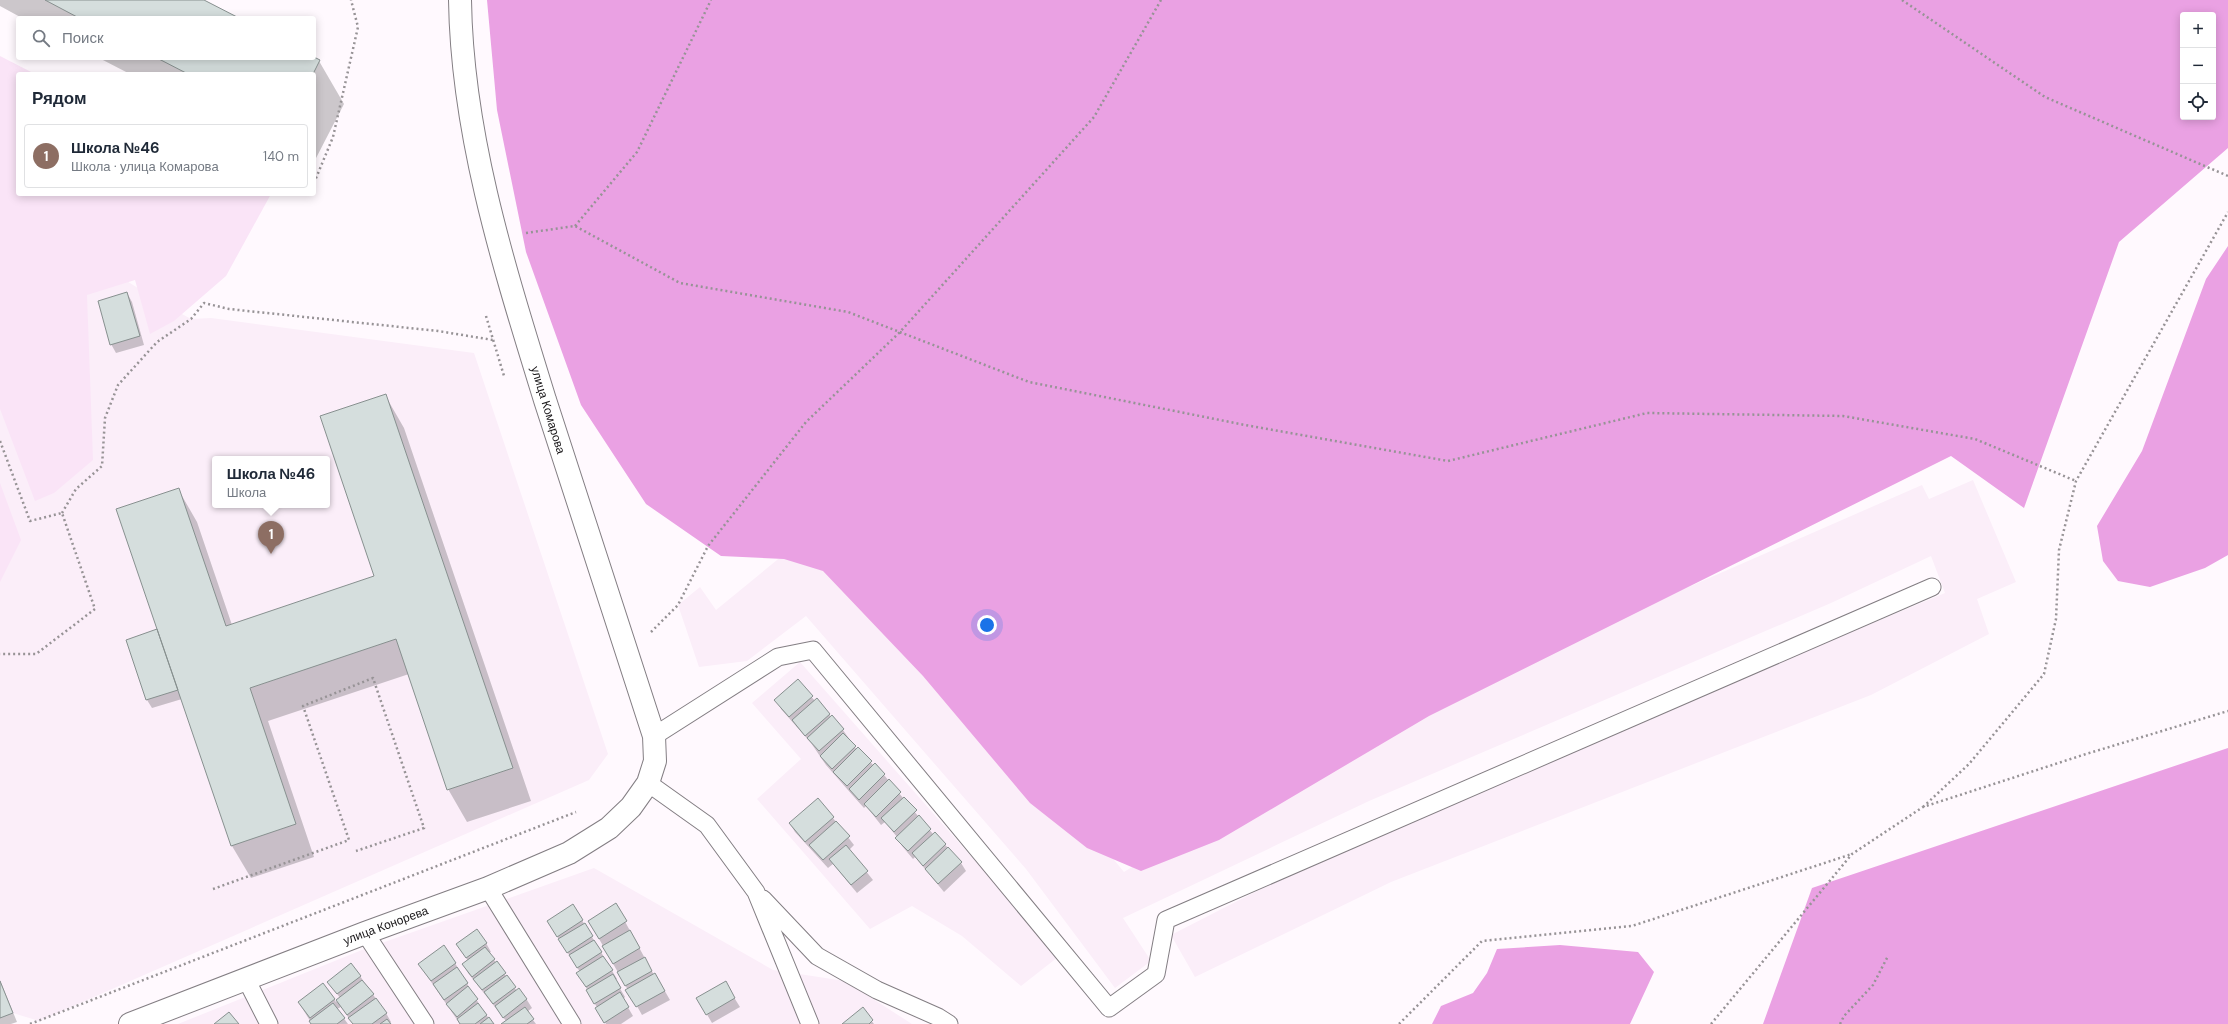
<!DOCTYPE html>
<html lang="ru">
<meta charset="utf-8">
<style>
body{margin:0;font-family:"DM Sans",sans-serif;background:#f6f6f7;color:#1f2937}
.controls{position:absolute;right:12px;top:12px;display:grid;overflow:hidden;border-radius:4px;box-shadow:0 2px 10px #0003}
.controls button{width:36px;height:36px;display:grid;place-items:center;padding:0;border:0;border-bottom:1px solid #e0e1e3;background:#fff;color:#1f2937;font:20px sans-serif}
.you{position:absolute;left:987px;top:625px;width:14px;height:14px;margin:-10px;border:3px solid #fff;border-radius:50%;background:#1a73e8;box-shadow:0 0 0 6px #1a73e833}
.badge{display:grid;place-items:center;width:26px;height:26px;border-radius:50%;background:#2563eb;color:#fff;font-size:13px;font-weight:700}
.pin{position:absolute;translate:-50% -33px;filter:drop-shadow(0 1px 2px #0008)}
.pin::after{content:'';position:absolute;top:21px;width:14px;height:12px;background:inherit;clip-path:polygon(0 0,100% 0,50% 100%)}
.popup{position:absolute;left:212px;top:456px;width:118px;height:52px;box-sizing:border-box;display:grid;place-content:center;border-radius:4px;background:#fff;filter:drop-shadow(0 1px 3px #0005);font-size:13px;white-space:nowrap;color:#747a83}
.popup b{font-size:15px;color:#1f2937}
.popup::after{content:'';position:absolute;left:50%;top:100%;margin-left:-8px;border:8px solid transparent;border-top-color:#fff}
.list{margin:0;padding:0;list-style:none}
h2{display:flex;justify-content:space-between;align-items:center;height:52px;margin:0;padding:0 16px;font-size:17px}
h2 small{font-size:13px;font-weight:400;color:#747a83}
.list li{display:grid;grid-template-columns:26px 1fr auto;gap:12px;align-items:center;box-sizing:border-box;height:64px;margin:0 8px 8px;padding:0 8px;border:1px solid #e0e1e3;border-radius:4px}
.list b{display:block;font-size:15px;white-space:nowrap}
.list p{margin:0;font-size:13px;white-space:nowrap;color:#747a83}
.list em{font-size:13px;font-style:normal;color:#747a83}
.icon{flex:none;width:22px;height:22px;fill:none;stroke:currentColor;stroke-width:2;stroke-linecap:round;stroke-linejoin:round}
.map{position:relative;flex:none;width:2228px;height:1024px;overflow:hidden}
.search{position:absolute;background:#fff;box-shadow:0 2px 10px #0003;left:16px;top:16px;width:300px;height:44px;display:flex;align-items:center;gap:10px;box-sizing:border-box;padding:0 14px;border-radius:4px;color:#747a83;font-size:15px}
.panel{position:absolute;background:#fff;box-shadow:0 2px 10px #0003;left:16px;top:72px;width:300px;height:124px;border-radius:4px}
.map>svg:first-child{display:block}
.built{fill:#fbeef9;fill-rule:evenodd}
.green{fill:#fae4f7}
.forest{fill:#eaa1e3;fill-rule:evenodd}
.shadow{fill:#0003}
.building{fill:#d5dedd;stroke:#87908f}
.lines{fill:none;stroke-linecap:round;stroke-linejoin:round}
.lane-casing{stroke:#837e83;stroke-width:19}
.secondary-casing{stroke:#837e83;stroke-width:24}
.path{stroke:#979396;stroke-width:2.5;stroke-dasharray:2 3;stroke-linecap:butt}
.lane{stroke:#fff;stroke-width:17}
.secondary{stroke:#fff;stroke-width:22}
.labels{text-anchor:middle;stroke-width:3;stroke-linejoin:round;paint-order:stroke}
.street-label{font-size:12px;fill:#191719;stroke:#fff}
</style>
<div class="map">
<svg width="2228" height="1024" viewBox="0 0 2228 1024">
<rect width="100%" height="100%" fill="#fff9fe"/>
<!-- built -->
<path class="built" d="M0,200l155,99 36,20 20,-1 263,35 134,401 -19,26 -550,241 -26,-8 -13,-32zM215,459h112v46h-112z
M1973,480l43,102 -39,17 12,35 -118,61 -480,187 -196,95 -24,-42 86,-44 132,-61 340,-147 216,-90 -14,-37 -100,47 -462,198 -246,117 28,43 -36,27 -89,-119 -220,-253 -59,45 -48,6 -21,-62 22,-18 16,23 100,-82 108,101 200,243 169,-106 176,-83 453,-198 7,14z
M800,662l176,200 20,18 62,77 -37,29 -59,-50 -50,-30 -42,23 -113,-130 44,-40 -49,-56z
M594,868l179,102 72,11 67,43h-734l184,-74z"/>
<!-- green -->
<path class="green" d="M0,56l35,18h-17v120h253l-45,82 -52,45 -24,13 -15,-54 -48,15 6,165 -39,33 -19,8 -35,-92z
M0,483l21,57 -21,42z"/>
<!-- forest -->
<path class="forest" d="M487,0h1741v148l-109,94 -95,266 -73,-52 -522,260 -210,124 -78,31 -54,-23 -57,-45 -107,-127 -100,-105 -39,-12 -63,-3 -75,-52 -65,-99 -55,-153 -29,-142zM2183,15h30v102h-30z
M2228,246v309l-23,13 -55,19 -32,-6 -15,-20 -6,-35 45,-75 64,-172z
M2228,748v276h-465l49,-136z
M1560,945l78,7 16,20 -24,52h-198l9,-18 32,-13 14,-20 10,-24z"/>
<!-- shadow -->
<path class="shadow" d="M0,0h202l34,18h-214l-22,-12z
M99,58h215l5,3 25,43 -30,58v-88h-184z
M127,293l5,9 12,43 -28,8 -5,-9z
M385,395l19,33 127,373 -64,21 -19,-33 -39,-115 -141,47 46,136 -63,21 -19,-32 -50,-147 -30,9 -5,-8 -20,-59 32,-6 19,-146 19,33 35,103 143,-48z
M798,681l17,20 1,-1 27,30 14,20 1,-2 16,18 10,9 49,59 2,-1 26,30 5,8 -22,21 -29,-35 -2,2 -11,-13 -5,-9 -12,-15 -4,3 -15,-19 -2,2 -9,-10 -29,-33 -15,-22 -30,-34 -5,-9z
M833,818l21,27 -5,5 24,30 -16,13 -24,-29 -5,4 -33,-36 -5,-8z
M573,905l44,74 -2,1 10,17 -2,2 10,17 -12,8h-15l-23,-42 -3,-10 -32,-50z
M616,905l38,70 1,-1 15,26 -28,15 -53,-94z
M486,943l5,9 -2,1 28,38 2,-2 8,11 5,8 -5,4 9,12h-34l4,-3 -38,-48 -5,-9 5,-3 -11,-17z
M455,963l27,46 11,15h-33l-35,-51z
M360,976l26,37 5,9 -2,2h-36l-12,-17 -4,2 11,15h-36l-13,-21 35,-4 2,3 4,-4 -11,-16z
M0,980l17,42 -6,2h-11z
M725,983l15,24 -28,16 -14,-24z
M862,1009l12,15h-30z"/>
<!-- building -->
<path class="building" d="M45,0h159l35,18h-160z
M314,57l6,3 -7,14h-125l-31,-16z
M127,292l13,44 -30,9 -12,-44z
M386,394l127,374 -66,22 -51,-151 -146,49 46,136 -65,22 -115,-337 63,-21 47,138 148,-50 -54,-160z
M157,629l21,61 -32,10 -20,-60z
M798,679l15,17 -24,21 -15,-17z
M817,698l13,16 -25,22 -13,-16z
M832,715l12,14 -25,22 -12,-13z
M843,733l13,13 -24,23 -12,-13z
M858,747l14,14 -25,25 -14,-14z
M875,763l10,11 -26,26 -10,-11z
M889,779l12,13 -25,25 -12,-13z
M904,797l13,13 -23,22 -13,-14z
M818,798l16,19 -29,25 -16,-19z
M919,815l12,14 -23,22 -13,-13z
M836,821l14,15 -27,24 -14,-15z
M935,832l11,12 -23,22 -11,-13z
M846,845l22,26 -17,14 -22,-26z
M948,847l14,15 -24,22 -13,-15z
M616,903l11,18 -28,18 -11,-18z
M573,904l10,16 -26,17 -10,-16z
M585,923l8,13 -26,17 -9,-14z
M477,929l10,14 -21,15 -10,-14z
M630,930l10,18 -27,16 -11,-18z
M594,940l8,12 -25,16 -8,-13z
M444,945l12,18 -25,18 -13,-17z
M485,947l10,12 -23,18 -10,-13z
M603,956l10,14 -27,17 -10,-14z
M645,957l7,14 -27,15 -8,-14z
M497,961l9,12 -24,17 -9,-11z
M351,963l10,13 -24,18 -10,-12z
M457,967l11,16 -24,17 -11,-16z
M655,973l10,18 -29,16 -11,-17z
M613,974l8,14 -27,16 -8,-14z
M507,975l9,12 -23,17 -9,-12z
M362,980l12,14 -27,21 -11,-15z
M0,981l13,32 -13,5z
M726,981l9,17 -29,17 -10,-17z
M323,983l12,16 -25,19 -12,-16z
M468,986l10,13 -21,18 -11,-13z
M519,988l8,11 -24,19 -8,-12z
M620,992l9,15 -25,16 -9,-15z
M376,998l11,15 -15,11h-19l-5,-6z
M333,1003l12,15 -8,6h-26l-2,-3z
M478,1003l9,12 -12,9h-15l-3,-5z
M525,1007l9,12 -7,5h-26z
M863,1007l10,13 -4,4h-27z
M229,1012l10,12h-25z
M489,1017l5,7h-14z
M387,1019l4,5h-11z"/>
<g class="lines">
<defs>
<path id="lane" d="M654,736l124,-79 35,-7 296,358 47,-34 10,-54 766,-333
M648,783l59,42 49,67 54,132
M488,888l84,136
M763,899l54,57 60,34 61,27 11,7
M365,933l60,91
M246,979l23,45"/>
<g id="secondary">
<path id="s1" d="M130,1024l235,-91 123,-45 81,-35 40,-25 22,-21 17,-24 7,-22 -1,-25c-37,-112 -73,-224 -109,-336 -40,-130 -83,-263 -85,-400"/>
</g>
</defs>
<!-- lane casing -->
<use href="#lane" class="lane-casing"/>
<!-- secondary casing -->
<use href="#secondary" class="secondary-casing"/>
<!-- path -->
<path class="path" d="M1902,0l143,97 183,79
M314,183l19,-46 25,-110 -7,-27
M575,226l62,-74 74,-152
M526,233l49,-7 105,57 168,29 181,70 216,43 203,36 199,-48 196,3 132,23 101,42
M486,316l18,60
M0,441l30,80 32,-8 33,96 -59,45h-36
M62,513l14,-24 26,-23 3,-48 13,-33 39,-43 34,-23 13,-16 25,6 209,22 55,9
M651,632l27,-27 30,-59 98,-124 94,-90 194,-215 67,-117
M1923,807l46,-43 75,-90 12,-55 3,-69 17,-69 152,-269
M213,889l136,-49 -46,-134 70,-28 51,150 -68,23
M30,1024l546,-212
M1399,1024l83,-83 150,-15 220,-72
M1711,1024l141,-170 71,-47 163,-53 142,-43
M1840,1024l4,-8 29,-31 15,-29"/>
<!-- lane -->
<use href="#lane" class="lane"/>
<!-- secondary -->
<use href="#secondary" class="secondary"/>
</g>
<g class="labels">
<!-- street labels -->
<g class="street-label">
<text transform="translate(548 410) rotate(73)" y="4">улица Комарова</text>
<text dy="4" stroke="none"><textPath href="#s1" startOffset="274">улица Конорева</textPath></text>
</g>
</g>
</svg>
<div class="controls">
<button>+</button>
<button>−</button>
<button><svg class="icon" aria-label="locate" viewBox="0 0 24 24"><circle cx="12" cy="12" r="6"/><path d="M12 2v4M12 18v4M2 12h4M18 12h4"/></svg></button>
</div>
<div class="you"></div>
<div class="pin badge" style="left:271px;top:554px;background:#8d6e63">1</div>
<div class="popup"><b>Школа №46</b>Школа</div>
<div class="search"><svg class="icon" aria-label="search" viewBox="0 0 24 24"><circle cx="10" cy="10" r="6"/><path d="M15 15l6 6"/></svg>Поиск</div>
<section class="panel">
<h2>Рядом<small></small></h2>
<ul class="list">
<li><span class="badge" style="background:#8d6e63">1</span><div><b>Школа №46</b><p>Школа · улица Комарова</p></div><em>140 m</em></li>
</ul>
</section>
</div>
